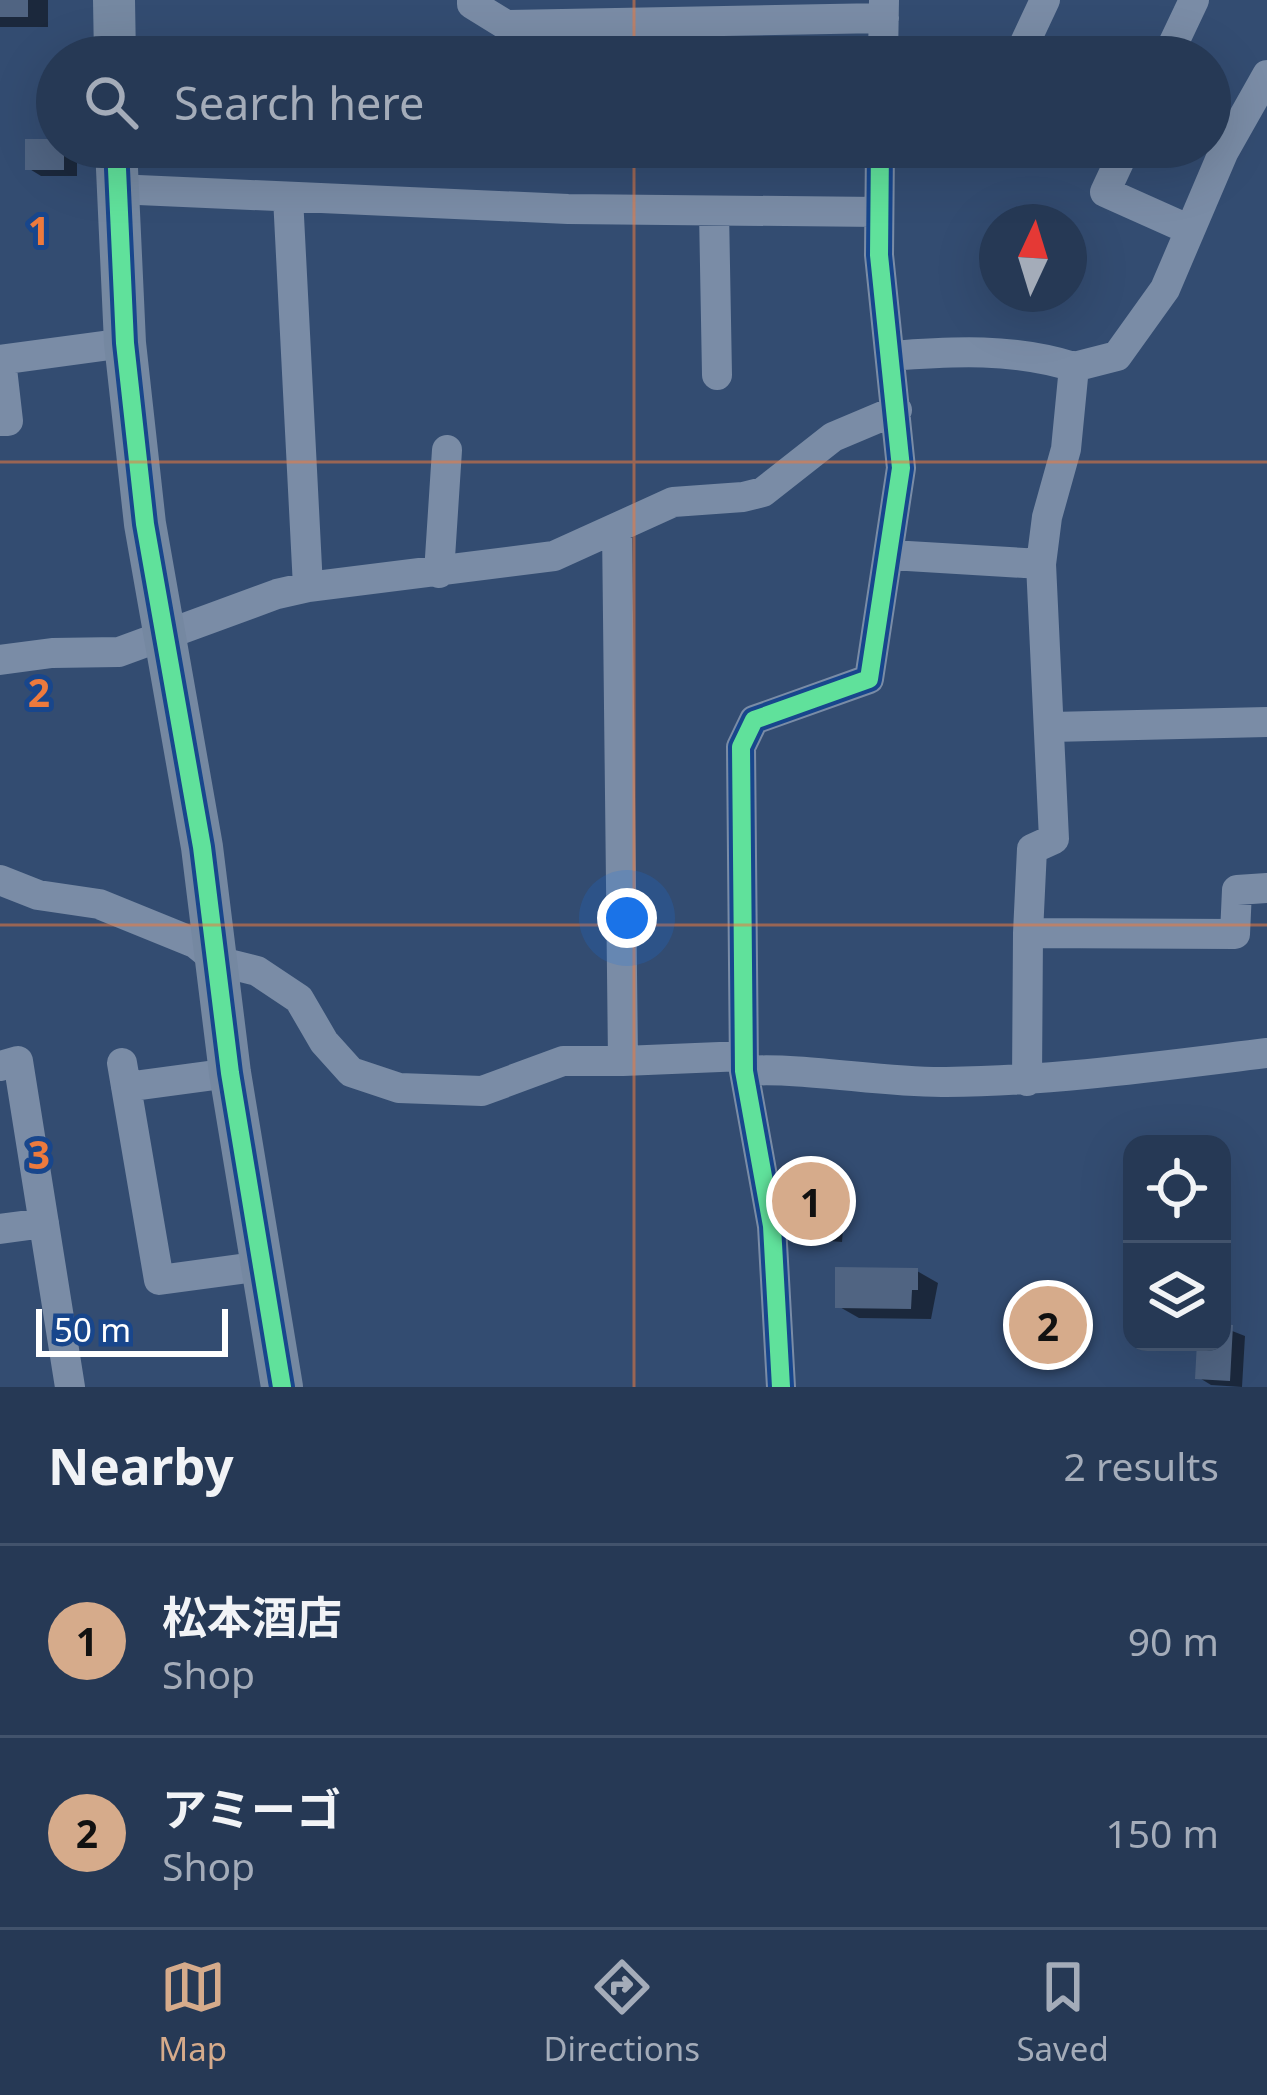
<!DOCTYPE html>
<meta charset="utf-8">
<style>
body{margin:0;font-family:"Noto Sans","Noto Sans JP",sans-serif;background:#2e405b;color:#f1f3f6}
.controls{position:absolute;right:36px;bottom:36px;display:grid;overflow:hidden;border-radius:24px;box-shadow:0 12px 48px #0002}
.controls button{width:108px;height:108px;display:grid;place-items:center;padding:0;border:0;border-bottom:3px solid #42536c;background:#263955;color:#f1f3f6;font:60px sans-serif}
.compass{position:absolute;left:979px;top:204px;width:108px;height:108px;border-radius:50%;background:#263955;box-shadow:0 12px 48px #0002;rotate:4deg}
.scale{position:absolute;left:36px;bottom:30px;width:192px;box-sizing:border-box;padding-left:12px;border:6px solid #fff;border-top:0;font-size:33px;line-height:42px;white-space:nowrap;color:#fff;-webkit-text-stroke:9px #18468c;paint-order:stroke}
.you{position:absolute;left:627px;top:918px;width:42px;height:42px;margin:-30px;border:9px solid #fff;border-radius:50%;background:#1a73e8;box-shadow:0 0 0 18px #1a73e833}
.badge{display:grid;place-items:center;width:78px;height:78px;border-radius:50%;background:#d6ab8b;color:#111;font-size:39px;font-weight:700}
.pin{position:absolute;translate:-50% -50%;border:6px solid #fff;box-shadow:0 3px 12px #0006}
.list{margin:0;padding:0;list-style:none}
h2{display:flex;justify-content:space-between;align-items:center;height:156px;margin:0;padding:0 48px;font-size:51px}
h2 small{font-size:39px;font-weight:400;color:#a4acb9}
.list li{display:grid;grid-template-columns:78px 1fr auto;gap:36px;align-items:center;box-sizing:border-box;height:192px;padding:0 48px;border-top:3px solid #42536c}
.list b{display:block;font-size:45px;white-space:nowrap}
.list p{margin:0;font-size:39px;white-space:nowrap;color:#a4acb9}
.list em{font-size:39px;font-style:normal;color:#a4acb9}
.icon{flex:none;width:66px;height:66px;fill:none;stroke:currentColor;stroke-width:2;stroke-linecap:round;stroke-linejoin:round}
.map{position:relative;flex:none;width:1267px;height:1387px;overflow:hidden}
.search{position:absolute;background:#263955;box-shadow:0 12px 48px #0002;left:36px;right:36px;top:36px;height:132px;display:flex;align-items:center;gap:30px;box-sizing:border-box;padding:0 42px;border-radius:66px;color:#a4acb9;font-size:45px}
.sheet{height:540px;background:#263955}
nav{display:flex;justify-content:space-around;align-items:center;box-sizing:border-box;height:168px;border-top:3px solid #42536c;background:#263955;font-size:33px;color:#a4acb9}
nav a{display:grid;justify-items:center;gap:6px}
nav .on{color:#d6ab8b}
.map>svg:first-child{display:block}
.shadow{fill:#0007}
.building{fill:#506482}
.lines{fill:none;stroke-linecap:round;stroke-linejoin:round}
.street{stroke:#7a8ca6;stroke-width:30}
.secondary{stroke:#7588a1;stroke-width:42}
.cycleway-casing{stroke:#18468c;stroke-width:26}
.cycleway{stroke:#60e19b;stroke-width:18}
.grid{fill:none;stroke:#ed7a3d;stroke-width:3;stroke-opacity:0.55}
.grid-label{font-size:39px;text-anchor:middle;font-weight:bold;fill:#ed7a3d;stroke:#18468c;stroke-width:10;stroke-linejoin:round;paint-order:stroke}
</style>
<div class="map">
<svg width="1267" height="1387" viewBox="0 0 1267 1387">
<rect width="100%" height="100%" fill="#334c71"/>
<!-- shadow -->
<path class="shadow" d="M0,0h48v27h-48z
M57,142v5l20,3v26h-36l-13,-8z
M834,1172l13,8 -5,62 -38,-3 -14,-7z
M917,1271l21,12 -7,36 -72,-1 -21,-12z
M1222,1327l23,9 -3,51 -31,-2 -13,-8 24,-35z"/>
<!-- building -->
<path class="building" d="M0,0h28v17h-28z
M25,139h32v8h7v23h-39z
M793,1166l42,3 -6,68 -42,-4z
M835,1267l83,1v22h-6l-1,19 -76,-1z
M1222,1324l11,1 -3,56 -35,-2 2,-37h25z"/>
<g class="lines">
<!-- street -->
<path class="street" d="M472,0v4l34,21 378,-7
M1022,49l23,-49
M883,57l1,-57
M1167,57l27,-57
M1126,147l-21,45 85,38
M116,189l452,20 311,3
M288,197l20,390
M714,211l3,164
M891,356c63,-5 122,-8 183,11
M0,360l125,-17
M0,421h8l-7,-61
M617,528l6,533 121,-5
M891,555l150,9
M439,573l8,-123
M0,660l52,-7 67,-1 158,-58 31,-7 246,-31 119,-54 70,-5 20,-5 70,-55 64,-27
M1051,727l216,-5
M0,880l38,15 61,9 96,39 22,18 40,10 42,28 25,43 27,30 48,16 83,3 81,-30h60
M1028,933l207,1 2,-44 30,-2
M122,1063l37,217 104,-14
M0,1066l18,-5 52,326
M744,1071c66,-4 135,12 202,11 108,-1 214,-16 321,-29
M1027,1081l1,-148 4,-84 22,-10 -13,-275 6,-47 19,-68 8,-82 43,-11 48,-67 58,-136 44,-78
M126,1087l104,-14
M0,1229l44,-6
M781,1387l-9,-161 -28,-155 -3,-324 13,-27 115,-41 32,-211 -22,-213 1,-108"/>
<!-- secondary -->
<path class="secondary" d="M114,0l1,57
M116,147l9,196 20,181 57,323 28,226 52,314"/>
<defs>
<path id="cycleway" d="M116,147l9,196 20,181 57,323 28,226 52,314
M781,1387l-9,-161 -28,-155 -3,-324 13,-27 115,-41 32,-211 -22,-213 1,-108"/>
</defs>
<!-- cycleway casing -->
<use href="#cycleway" class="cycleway-casing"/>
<!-- cycleway -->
<use href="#cycleway" class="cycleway"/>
</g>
<!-- grid -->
<path class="grid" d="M634,0v57M634,147v1240M0,462h1267M0,925h1267"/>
<g class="grid-label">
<text x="39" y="245">1</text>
<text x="39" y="707">2</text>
<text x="39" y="1169">3</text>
</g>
</svg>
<div class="controls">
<button><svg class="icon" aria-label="locate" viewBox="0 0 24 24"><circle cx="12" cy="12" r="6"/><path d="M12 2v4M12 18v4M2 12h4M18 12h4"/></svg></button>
<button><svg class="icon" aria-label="layers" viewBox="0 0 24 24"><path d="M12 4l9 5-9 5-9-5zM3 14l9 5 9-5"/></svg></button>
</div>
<svg class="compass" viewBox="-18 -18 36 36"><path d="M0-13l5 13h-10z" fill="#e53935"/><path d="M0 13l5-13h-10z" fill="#a4acb9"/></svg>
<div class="scale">50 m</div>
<div class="you"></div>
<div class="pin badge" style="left:811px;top:1201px">1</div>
<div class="pin badge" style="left:1048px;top:1325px">2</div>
<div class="search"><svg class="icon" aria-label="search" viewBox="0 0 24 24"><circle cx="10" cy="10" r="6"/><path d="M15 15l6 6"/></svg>Search here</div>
</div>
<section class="sheet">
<h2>Nearby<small>2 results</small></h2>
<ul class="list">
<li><span class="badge">1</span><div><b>松本酒店</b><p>Shop</p></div><em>90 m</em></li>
<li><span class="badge">2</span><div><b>アミーゴ</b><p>Shop</p></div><em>150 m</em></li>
</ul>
</section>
<nav>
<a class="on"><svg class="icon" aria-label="map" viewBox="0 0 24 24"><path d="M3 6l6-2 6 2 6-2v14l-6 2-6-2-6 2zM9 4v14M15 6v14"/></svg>Map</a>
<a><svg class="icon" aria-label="directions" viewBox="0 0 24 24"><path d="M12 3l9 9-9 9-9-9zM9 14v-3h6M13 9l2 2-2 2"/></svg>Directions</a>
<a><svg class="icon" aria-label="saved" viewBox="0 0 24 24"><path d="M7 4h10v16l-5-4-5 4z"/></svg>Saved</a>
</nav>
